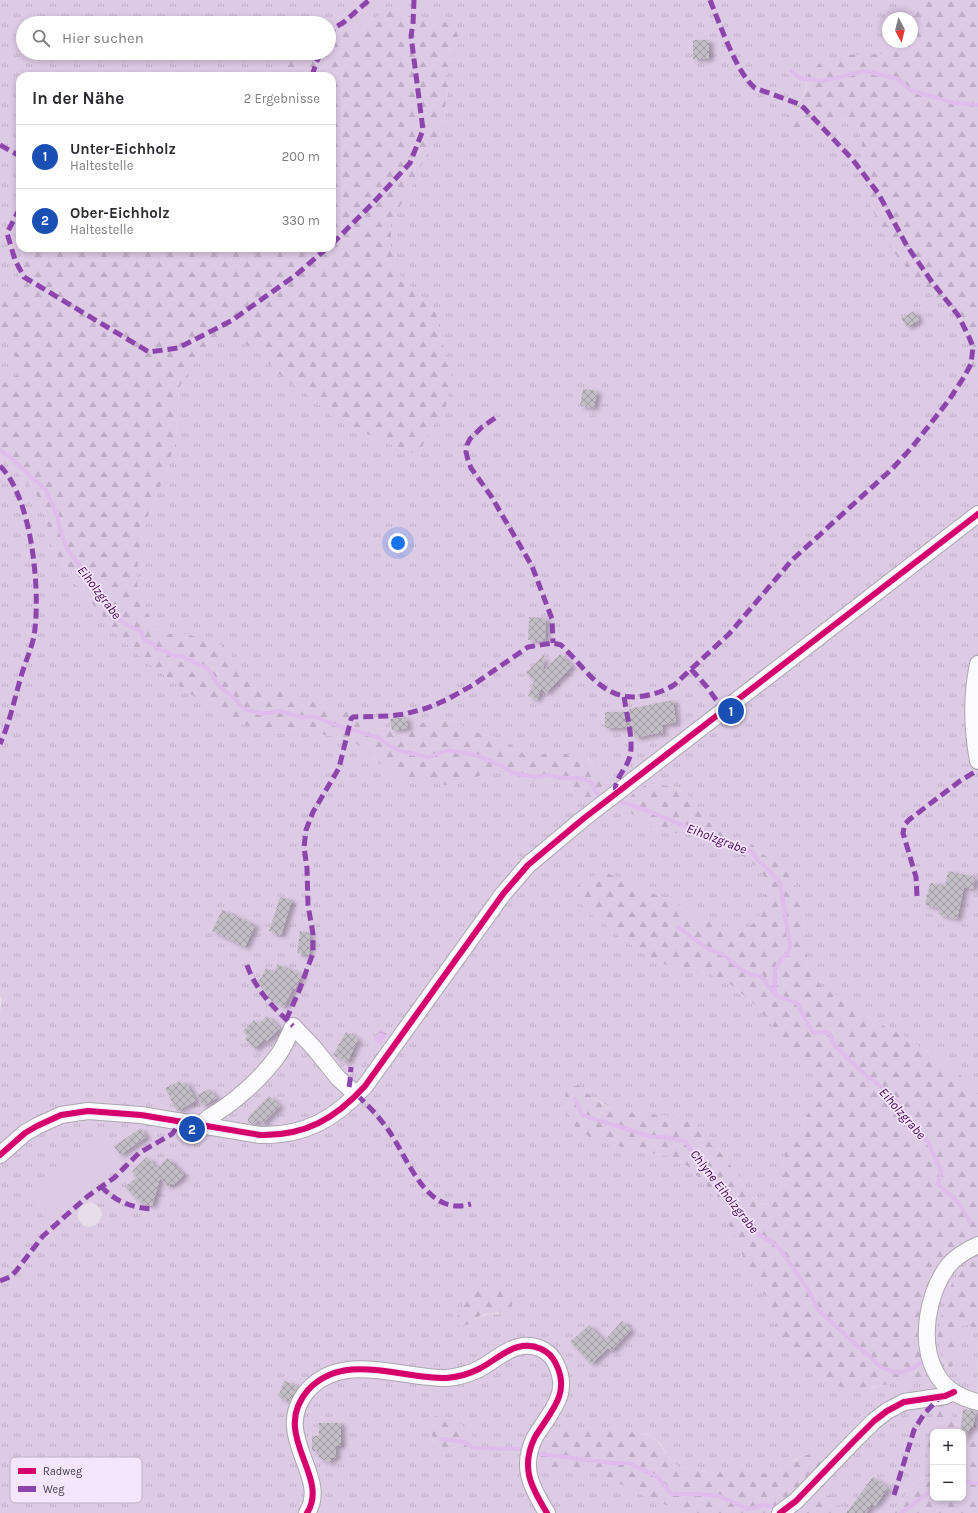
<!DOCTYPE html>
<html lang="de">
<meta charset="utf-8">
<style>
body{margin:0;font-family:Karla,sans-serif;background:#f2f2f3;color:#2b2b33}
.controls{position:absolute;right:12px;bottom:12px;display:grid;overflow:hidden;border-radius:8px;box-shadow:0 2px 6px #0003}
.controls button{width:36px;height:36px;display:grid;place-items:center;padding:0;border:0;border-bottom:1px solid #e1e1e2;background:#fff;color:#2b2b33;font:20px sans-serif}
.compass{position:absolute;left:882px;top:12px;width:36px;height:36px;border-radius:50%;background:#fff;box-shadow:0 2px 6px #0003;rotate:173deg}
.you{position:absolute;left:398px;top:543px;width:14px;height:14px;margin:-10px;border:3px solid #fff;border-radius:50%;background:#1a73e8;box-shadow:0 0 0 6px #1a73e833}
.badge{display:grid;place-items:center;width:26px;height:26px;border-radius:50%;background:#7a737d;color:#fff;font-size:13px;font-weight:700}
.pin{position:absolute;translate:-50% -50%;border:2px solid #fff;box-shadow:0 1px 4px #0006}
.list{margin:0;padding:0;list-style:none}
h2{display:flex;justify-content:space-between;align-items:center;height:52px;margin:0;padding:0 16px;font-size:17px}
h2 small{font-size:13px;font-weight:400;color:#7c7c81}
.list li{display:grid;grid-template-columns:26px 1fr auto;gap:12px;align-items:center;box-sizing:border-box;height:64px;padding:0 16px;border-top:1px solid #e1e1e2}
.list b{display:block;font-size:15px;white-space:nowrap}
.list p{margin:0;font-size:13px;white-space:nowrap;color:#7c7c81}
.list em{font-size:13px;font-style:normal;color:#7c7c81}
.icon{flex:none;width:22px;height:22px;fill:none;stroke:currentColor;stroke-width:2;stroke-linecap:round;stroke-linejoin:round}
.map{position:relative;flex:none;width:978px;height:1513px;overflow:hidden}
.search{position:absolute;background:#fff;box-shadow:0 2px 6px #0003;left:16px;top:16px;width:320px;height:44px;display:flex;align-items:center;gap:10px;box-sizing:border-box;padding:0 14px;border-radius:22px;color:#7c7c81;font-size:15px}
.panel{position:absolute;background:#fff;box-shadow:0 2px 6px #0003;left:16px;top:72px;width:320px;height:180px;border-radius:12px}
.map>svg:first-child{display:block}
.grass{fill:url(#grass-tufts);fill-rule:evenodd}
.forest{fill:url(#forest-firs)}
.pitch{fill:#ddcae5}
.water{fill:url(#water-ripples)}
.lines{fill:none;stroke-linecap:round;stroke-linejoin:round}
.stream{stroke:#dfbcec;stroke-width:4}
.building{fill:url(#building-cross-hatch);filter:url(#shadow)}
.minor-casing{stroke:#aca7af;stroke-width:18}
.minor{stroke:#fbfafc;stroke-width:16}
.quiet{stroke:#8e44ad;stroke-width:5;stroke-dasharray:10 5;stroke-linecap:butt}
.cycleway-casing{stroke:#f5e6fb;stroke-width:8}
.cycleway{stroke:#d6006c;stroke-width:6}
.labels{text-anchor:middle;stroke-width:3.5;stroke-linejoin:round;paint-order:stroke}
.water-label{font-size:13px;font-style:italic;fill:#410553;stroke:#f5e6fb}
.key{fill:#f5e6fb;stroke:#bfb2c4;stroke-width:1}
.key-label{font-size:11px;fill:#403a43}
</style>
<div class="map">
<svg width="978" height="1513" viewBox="0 0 978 1513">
<defs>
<pattern id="grass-tufts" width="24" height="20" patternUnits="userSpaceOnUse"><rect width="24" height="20" fill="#ddcae5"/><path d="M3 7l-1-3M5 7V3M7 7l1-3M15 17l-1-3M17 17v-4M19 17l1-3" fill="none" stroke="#bfaec6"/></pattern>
<pattern id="forest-firs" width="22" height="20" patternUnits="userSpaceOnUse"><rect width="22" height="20" fill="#ddcae5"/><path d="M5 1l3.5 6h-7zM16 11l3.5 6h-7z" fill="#bfaec6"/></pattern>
<pattern id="water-ripples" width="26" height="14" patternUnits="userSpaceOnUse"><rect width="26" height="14" fill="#dfbcec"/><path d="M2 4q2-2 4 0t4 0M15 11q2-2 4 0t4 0" fill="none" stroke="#c0a2cc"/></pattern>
<pattern id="building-cross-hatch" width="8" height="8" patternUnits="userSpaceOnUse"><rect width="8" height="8" fill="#c3bdc5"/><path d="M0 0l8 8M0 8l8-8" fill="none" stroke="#a09ba2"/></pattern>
<filter id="shadow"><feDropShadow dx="4.5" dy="2.5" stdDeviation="2" flood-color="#0004"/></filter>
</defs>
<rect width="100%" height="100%" fill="#e5dee8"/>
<!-- grass -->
<path class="grass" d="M0,0h913l-7,18h-18v24h8l-11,12 -19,1 -58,20c-3,19 -6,26 -20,39l20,16 11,-8 16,-5 14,3 11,12 3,22 5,26v19l69,101 14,6 18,31 4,10v8l-6,17 11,14v709l-17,-19 -29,-21 -33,-22 -23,-11 -21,-15 -34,-21 -13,-19 -1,-19 -6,-46 -7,-20 -11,-16 -24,-14 -8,-9 -22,-5 -8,-8 -14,-9 -14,-22 -19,-13 -25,-2 -23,26 25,16 25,7 16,2 55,23 10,9 8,10 1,10 -2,15 -7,18 -14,12 -13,2 -11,-9 -22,-7 -25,-18 -21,-7 -46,-21 -15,42 12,7 15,14 38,26 27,9 28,4 23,12 24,21 45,52 13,17 -1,23 -10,24 -18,25 -6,48 -9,9 -12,-2 -9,-8 -12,-20 -20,-27 -80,-34 -24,-4 -22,-13 -15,-12 35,60 59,12 18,10 21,23 16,28 14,28 7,27 19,23 9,24 97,68 17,-5 27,-4 19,-89 43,-45v13l-9,5 -8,7 -20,85 5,11 5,1 5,-12 -1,-10 2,-10 5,-10h7l9,7 -1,81 -4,11 -7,4 -6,-1 -6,-6 -18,-3 1,14h-4v5l-3,3c0,6 -2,14 -1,21 2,6 6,8 3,16 -5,1 -11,1 -15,4 -12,7 -14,24 -26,32h-50l-13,-18 -12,-2 -8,-5 5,-34h-7l-11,5 -8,9 -15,7 -45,-5 -8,3h-11l-7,-3h-11l-10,-2 -8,-6 -12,-19 -12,-9 -13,-2 -56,-2 -7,41 26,1 39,21 48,20h-685v-501l2,-13 -2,-3v-538l17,14 18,20 10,24 8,31 14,26 53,64 24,23 43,32 29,18 28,15 20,4 40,1 25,6 17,1 22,15 12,12 88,16 25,-9 43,6 11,-2 18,3 12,20 27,-22 -15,-17 -44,-5 -9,2h-9l-25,-17 -21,-5 -28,-12 -10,-2 -62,9 -8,-3 -10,-10 -15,-5 -9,2 -7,-1 -13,-8 -42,-14 -13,4 -9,-4 -12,-15 -8,-15 -49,-26h-19l-9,-5 -11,-17 -9,-23 -2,-16 4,-19 2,-24 25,-60 9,-31 3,-51 12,-24 18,-19 25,-7 24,13 25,27 28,19 23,21 75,35 11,-1 32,-73 -8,-30 -8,-36 -38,-40 -7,-24v-28l18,-29 16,-35 17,-27 6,-42 -3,-17 8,-13 -14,-40h-25l-14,-8 -34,12 -13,9 -24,-1v-7h-306v30h273l-7,9 -7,14h-262v130l-3,7v21l3,14h2l2,8 -5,11 -1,13 -2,5 -7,8 -9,4zM122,1162l-63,53 -13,7 -9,-26 31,-29zM90,1202c28,9 -1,38 -11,18 -5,-9 3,-16 11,-18zM484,1289l6,2h8l2,23c-15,0 -21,2 -34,11 -3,-26 -5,-23 18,-36zM428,1429l43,21 -10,-4 -8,2 -4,4 -13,1 -3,-16z
M0,330l21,36v7l-21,12z"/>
<!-- forest -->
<path class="forest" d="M913,0h65v386l-11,-14 4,-9 2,-16 -4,-10 -11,-22 -7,-9 -14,-6 -37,-39 -15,-24 -17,-38v-19l-5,-26 -3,-22 -11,-12 -14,-3 -16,5 -11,8 -13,3 -7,-6v-13l11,-10 7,-14 2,-15 11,-11 23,-9 43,-1 11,-12h16v-24h-6z
M400,10l14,8h25l16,9 4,12 -6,19 -8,13 3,16 -6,43 -17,27 -16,35 -18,29v28l7,24 38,40 8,36 8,30 -6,27 -20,32 -6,14 -11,1 -75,-34 -23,-22 -28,-19 -25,-27 -24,-13 -25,7 -18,19 -12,24 -3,51 -9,31 -25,60 -2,24 -4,19 2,16 9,23 11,17 9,5h19l25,7 12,5 12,14 8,15 12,15 9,4 13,-4 23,7 19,7 13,8 7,1 9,-2 10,1 15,14 8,3 62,-9 10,2 28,12 21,5 25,17h9l9,-2h36l14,11 9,11 9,20 -14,11 -22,-9 -12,-20 -18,-3 -11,2 -43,-6 -25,9 -21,5 -23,-3 -26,-5 -18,-13 -12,-12 -22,-15 -17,-1 -25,-6 -40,-1 -20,-4 -28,-15 -29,-18 -43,-32 -24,-23 -53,-64 -14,-26 -8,-31 -10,-24 -18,-20 -17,-14v-73l21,-12v-6l-21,-37v-33l9,-4 7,-8 2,-5 1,-13 5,-11 -2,-8h310v-172h-50l7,-14 7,-9h33v-23l24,1 13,-9 21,-11z
M20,206v37c-4,-12 -5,-25 0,-37z
M649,784l24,2 20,13 14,22 14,9 8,8 22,5 8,9 24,14 11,16 7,20 6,46 1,19 13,19 34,21 21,15 23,11 33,22 29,21 17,19v150l-9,4 -38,55 3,67 -18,8 -60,11 -23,-5 -29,-17 -21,-21 -8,-27 -9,-24 -19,-23 -7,-27 -30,-56 -21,-23 -18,-10 -59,-12 -19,-6 -17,-11 -12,-19 2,-19 12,-5c10,9 23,21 38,25 16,4 68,4 77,13 17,14 31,33 44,51 7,9 11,23 22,29 3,1 8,2 12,2l9,-9 6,-48 18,-25 10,-24v-24l-57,-68 -24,-21 -23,-12 -28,-4 -27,-9 -38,-26 -15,-14 -12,-7 -10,-11 -3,-15 10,-10 18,-6 46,21 21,7 25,18 22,7 11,9 13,-2 14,-12 7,-18 2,-15 -1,-10 -8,-10 -10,-9 -55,-23 -16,-2 -25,-7 -25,-16 -2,-7 15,-15z
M978,1258v74l-9,-7 -7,1c-8,15 -5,21 -7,37l-4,4 -4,-1c-4,-8 -9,-17 -9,-26 -1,-5 1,-10 2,-15 3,-24 13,-57 38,-67z
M505,1288l6,2 3,4c-1,26 -21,15 -36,23 -7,4 -11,10 -19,10l-3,-7c6,-11 11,-33 27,-31 11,1 10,5 22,-1z
M978,1393v120h-87c12,-8 14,-24 26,-32 4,-2 10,-3 15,-4l1,-3v24h30v-66h-26l-1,-14 1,-6 6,-3 8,1c1,3 2,8 4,12 8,12 18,4 22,-7 1,-7 0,-15 1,-22z
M440,1416c3,1 7,1 10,2 10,3 28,18 26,30l-5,2c-5,-2 -10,-4 -16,-3 -8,3 -7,13 -19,6l-3,-16 -5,-8v-6l5,-6z
M579,1430c15,0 57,-1 69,5 16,7 17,24 31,32 6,4 14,2 21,3 2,1 5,3 8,3 8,2 14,-3 20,-3 11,0 23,1 34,3 4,1 8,3 12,1 19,-6 30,-33 51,-12l-17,26c17,10 28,3 33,25h-156l-48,-20 -39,-21 -26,-1 -30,1 -11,-2 -3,-11 18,-25z
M933,1437v31c-5,-10 -10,-22 0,-31z"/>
<!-- pitch -->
<path class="pitch" d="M101,1137l21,25 -63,53 -13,8 -9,-27 54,-51z"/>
<!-- water -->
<path class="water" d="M380,1030l7,4 -6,11 -7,-5z"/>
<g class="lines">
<!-- stream -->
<path class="stream" d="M791,71l9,7 23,3 42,-10 33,8 12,11 45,13 23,2
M0,450l11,8 34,31 13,28 1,9 8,23 17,22 7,6 4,9 13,13 11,20 9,7 13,5 3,9 10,4 2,5 10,2 6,5h9l26,12 14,20 9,6 14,15 18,5 17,-3 23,6 10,-1 32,12
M351,729l29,9 10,8 10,5 29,6 18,-7 29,5 26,11 11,7 23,4 11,-2 18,3h13l10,2 5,4 2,7 5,6
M622,802l29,10 69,29h3l30,11c3,8 7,10 13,15 5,5 8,10 14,15l10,64 -3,9 -5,2 -7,13v25l22,8 16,30 15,-1 8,15 27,26 24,18 41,51 13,29 -3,13 20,18 12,20
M678,927l30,22 14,5 24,19 16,4 13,18
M575,1099l7,16 70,22h12l21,4 17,24 21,21 36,49 13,7 8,7 27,39 12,23 63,57 18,5 13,-5 10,-6
M442,1439l22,3 10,6 46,1
M533,1453l78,10h18l29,14 13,17h30l18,2 29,13 17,-4 14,4
M963,1482l15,1
M901,1513l32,-24"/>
</g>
<!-- building -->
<path class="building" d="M693,40h16v19h-16z
M914,311l5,9 -12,7 -6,-9z
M583,389l14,2 -3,17 -14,-2z
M529,617l17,1 -1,23 -17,-1z
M560,654l12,12 -26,27 -5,-5 -4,12 -9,-4 6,-15 -8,-8 18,-18 -1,16z
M673,700l3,22 -14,3 1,7 -28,6 -2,-10h-28v-16h25l-1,-3z
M406,717l2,11 -16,2 -2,-11z
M948,871l27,6 -2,12 -9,-2 -7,32 -19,-5 2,-6 -15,-3 5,-22 15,3z
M280,897l12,3 -11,35 -12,-4z
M222,910l33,15 -10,22 -33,-16z
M300,931l10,2 -1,22 -12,-2z
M278,964l24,11 -7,14 -2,-1 -9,19 -17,-9 2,-5 -7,-4 -4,-6 8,-15 8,4z
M267,1016l13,12 -13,13 -2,-2 -10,10 -10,-10 3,-3 -5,-5 11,-11 5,4z
M346,1032l12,7 -11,24 -14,-8z
M180,1081l1,3 5,-2 10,19 -19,10 -12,-23z
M209,1089l8,9 -15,8 -5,-11z
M269,1096l11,10 -18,18 -3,-4 -5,4 -6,-1v-6z
M141,1128l5,9 -26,18 -6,-9z
M147,1157l10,11 10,-10 17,17 -11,10 -2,-2 -3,4 -8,-9 -8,28 -14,-5 -13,-14 12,-10 -5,-6z
M622,1321l9,9 -20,21 -3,-3 -17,16 -21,-22 19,-17 15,16z
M284,1381l14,5 -8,16 -12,-5z
M963,1409l13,2 -3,17h-3l-7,13v-9h-3z
M319,1423h22v23h-5v12h-5v5l-12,-5v-7h-7v-15h7z
M873,1477l15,11 -13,18 -3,-2 -6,9h-20z"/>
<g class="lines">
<defs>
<path id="minor" d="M978,664c-7,33 -6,64 0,97
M204,1126l1,-5 3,-3c26,-15 53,-39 71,-64 6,-9 10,-19 14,-28l21,22 24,30 19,17
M0,1155l25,-22 12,-7 24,-11 27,-4 53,4 119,20c45,1 75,-16 105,-49l138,-192 25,-29 55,-46 395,-305
M978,1245c-11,5 -22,11 -30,21 -20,27 -29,74 -13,105 8,17 25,27 43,31
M307,1513c24,-37 -38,-78 1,-123 36,-39 93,-11 139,-12 10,-1 22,-4 32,-9 12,-6 26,-19 39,-22 16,-4 32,3 38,17 15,30 -6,48 -21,73 -15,30 -4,50 12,76
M780,1513l16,-12 56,-58 22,-22 13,-10 17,-9 41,-6 9,-4"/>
</defs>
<!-- minor casing -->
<use href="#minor" class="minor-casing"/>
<!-- minor -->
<use href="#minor" class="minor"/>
<!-- quiet -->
<path class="quiet" d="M329,38l5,-10 10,-6 25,-22
M312,76l4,-13 5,-10
M0,145l20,11
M20,208l-13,25 8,27 9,17 48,29 77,46 29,-4 53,-27 65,-46 31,-27
M332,244l42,-42 36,-39 13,-33 -12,-94 2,-12 1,-24
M495,418l-13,9 -12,12 -3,6 -1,7 2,8 3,8 20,28 41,70 20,53 1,24
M0,466c31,30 40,119 35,162 -1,17 -10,33 -14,49 -7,23 -11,45 -21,67
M691,669l16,18 17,24
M616,793c-4,-12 11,-24 14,-37 4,-17 -4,-42 -6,-60
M917,896l-1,-19 -13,-44 2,-9 5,-5 50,-38 18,-11
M247,965c9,26 27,43 46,61
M286,1020l13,-29 14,-38v-19l-5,-29 -1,-37 -3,-21 2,-17 7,-18 26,-44 12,-49 2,-2 36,-1 16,-2 22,-6 19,-8 27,-15 55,-38 25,-4 8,2c26,24 42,58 83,51 11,-2 20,-5 30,-11l55,-51 63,-74 100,-91 21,-23 36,-46 15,-23 7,-13 2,-17 -4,-10 -11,-22 -26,-33 -25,-36 -29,-53 -25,-33 -49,-52 -5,-4 -44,-16c-18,-14 -36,-66 -45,-88
M349,1087l1,-6 1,-14
M357,1095c12,11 23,23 32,36 17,24 34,76 70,75 4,0 8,-1 12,-2
M101,1186c14,16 32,22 52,23
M0,1281l10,-4 6,-6 27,-35 45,-40 26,-18 25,-25 33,-19 5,-7 1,-7
M894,1495l20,-65 10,-16 16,-17"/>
<defs>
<path id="cycleway" d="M0,1155l25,-22 12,-7 24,-11 27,-4 53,4 119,20c45,1 75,-16 105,-49l138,-192 25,-29 55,-46 395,-305
M307,1513c24,-37 -38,-78 1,-123 36,-39 93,-11 139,-12 10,-1 22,-4 32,-9 12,-6 26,-19 39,-22 16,-4 32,3 38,17 15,30 -6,48 -21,73 -15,30 -4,50 12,76
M780,1513l16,-12 56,-58 22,-22 13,-10 17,-9 41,-6 9,-4"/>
</defs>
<!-- cycleway casing -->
<use href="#cycleway" class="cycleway-casing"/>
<!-- cycleway -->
<use href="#cycleway" class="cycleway"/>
</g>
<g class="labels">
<!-- water labels -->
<g class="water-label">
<text transform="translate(100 592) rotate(53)" y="5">Eiholzgrabe</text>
<text transform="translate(717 838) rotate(21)" y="5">Eiholzgrabe</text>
<text transform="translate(903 1113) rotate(49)" y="5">Eiholzgrabe</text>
<text transform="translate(725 1191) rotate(52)" y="5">Chlyne Eiholzgrabe</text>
</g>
</g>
<!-- legend -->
<rect x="10" y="1457" width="132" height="46" rx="6" class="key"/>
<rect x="18" y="1468" width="18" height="6" fill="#d6006c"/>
<rect x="18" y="1486" width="18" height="6" fill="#8e44ad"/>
<g class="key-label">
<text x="43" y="1475">Radweg</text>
<text x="43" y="1493">Weg</text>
</g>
</svg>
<div class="controls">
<button>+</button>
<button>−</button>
</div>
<svg class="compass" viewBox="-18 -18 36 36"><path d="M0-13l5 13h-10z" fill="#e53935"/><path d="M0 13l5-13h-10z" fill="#7c7c81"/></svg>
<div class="you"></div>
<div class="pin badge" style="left:731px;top:711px;background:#1a4fb4">1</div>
<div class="pin badge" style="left:192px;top:1129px;background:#1a4fb4">2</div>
<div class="search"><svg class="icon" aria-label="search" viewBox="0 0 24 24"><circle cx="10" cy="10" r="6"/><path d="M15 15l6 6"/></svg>Hier suchen</div>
<section class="panel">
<h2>In der Nähe<small>2 Ergebnisse</small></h2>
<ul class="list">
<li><span class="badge" style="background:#1a4fb4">1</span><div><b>Unter-Eichholz</b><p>Haltestelle</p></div><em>200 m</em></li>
<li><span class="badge" style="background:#1a4fb4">2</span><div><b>Ober-Eichholz</b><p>Haltestelle</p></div><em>330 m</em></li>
</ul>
</section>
</div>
